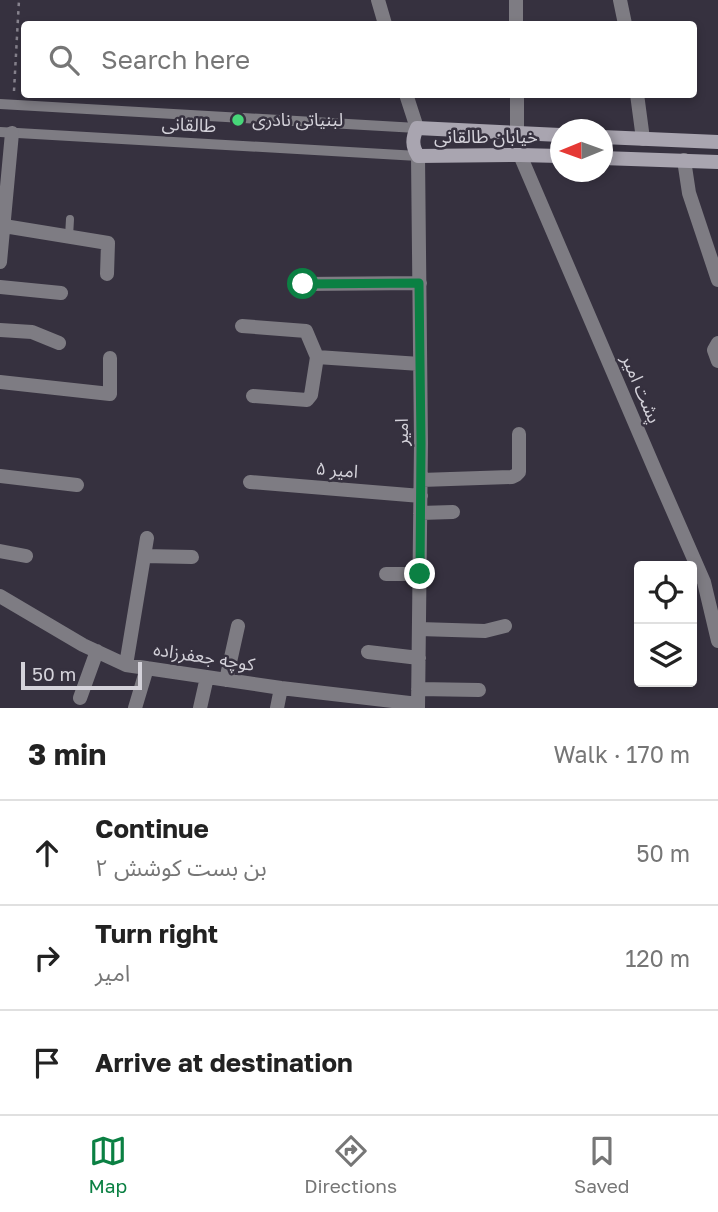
<!DOCTYPE html>
<meta charset="utf-8">
<style>
body{margin:0;font-family:"Golos Text","Noto Sans Arabic",sans-serif;background:#f6f6f6;color:#222}
.controls{position:absolute;right:21px;bottom:21px;display:grid;overflow:hidden;border-radius:7px;box-shadow:0 4px 10px #0003}
.controls button{width:63px;height:63px;display:grid;place-items:center;padding:0;border:0;border-bottom:2px solid #e0e0e0;background:#fff;color:#222;font:35px sans-serif}
.compass{position:absolute;left:550px;top:119px;width:63px;height:63px;border-radius:50%;background:#fff;box-shadow:0 4px 10px #0003;rotate:269deg}
.scale{position:absolute;left:21px;bottom:18px;width:121px;box-sizing:border-box;padding-left:7px;border:4px solid #d4d2da;border-top:0;font-size:19px;line-height:24px;white-space:nowrap;color:#d4d2da;-webkit-text-stroke:5px #36313f;paint-order:stroke}
.stop{position:absolute;width:21px;height:21px;margin:-16px;border:5px solid #0b8043;border-radius:50%;background:#fff}
.stop.end{background:#0b8043;border-color:#fff;box-shadow:0 2px 7px #0008}
.list{margin:0;padding:0;list-style:none}
h2{display:flex;justify-content:space-between;align-items:center;height:91px;margin:0;padding:0 28px;font-size:30px}
h2 small{font-size:23px;font-weight:400;color:#767676}
.list li{display:grid;grid-template-columns:46px 1fr auto;gap:21px;align-items:center;box-sizing:border-box;height:105px;padding:0 28px;border-top:2px solid #e0e0e0}
.list b{display:block;font-size:26px;white-space:nowrap}
.list p{margin:0;font-size:23px;white-space:nowrap;color:#767676}
.list em{font-size:23px;font-style:normal;color:#767676}
.icon{flex:none;width:38px;height:38px;fill:none;stroke:currentColor;stroke-width:2;stroke-linecap:round;stroke-linejoin:round}
.map{position:relative;flex:none;width:718px;height:708px;overflow:hidden}
.search{position:absolute;background:#fff;box-shadow:0 4px 10px #0003;left:21px;right:21px;top:21px;height:77px;display:flex;align-items:center;gap:18px;box-sizing:border-box;padding:0 24px;border-radius:7px;color:#767676;font-size:26px}
.sheet{height:406px;background:#fff}
nav{display:flex;justify-content:space-around;align-items:center;box-sizing:border-box;height:98px;border-top:2px solid #e0e0e0;background:#fff;font-size:19px;color:#767676}
nav a{display:grid;justify-items:center;gap:4px}
nav .on{color:#0b8043}
.map>svg:first-child{display:block}
.lines{fill:none;stroke-linecap:round;stroke-linejoin:round}
.path{stroke:#87838e;stroke-width:2.5;stroke-dasharray:3.5 5;stroke-linecap:butt}
.service{stroke:#7e7c83;stroke-width:8}
.pedestrian{stroke:#7e7c83;stroke-width:10}
.minor{stroke:#7e7c83;stroke-width:14}
.tertiary{stroke:#7e7c83;stroke-width:14}
.secondary{stroke:#a9a5b0;stroke-width:14}
.route{stroke:#0b8043;stroke-width:9}
.poi-dot{fill:#47d779;stroke:#36313f;stroke-width:2.5}
.labels{text-anchor:middle;stroke-width:5;stroke-linejoin:round;paint-order:stroke}
.poi-label{font-size:18px;fill:#d4d2da;stroke:#36313f;text-anchor:start}
.street-label{font-size:18px;fill:#d4d2da;stroke:#36313f}
</style>
<div class="map">
<svg width="718" height="708" viewBox="0 0 718 708">
<rect width="100%" height="100%" fill="#36313f"/>
<g class="lines">
<!-- path -->
<path class="path" d="M14,91l5,-91"/>
<!-- service -->
<path class="service" d="M69,237l1,-18"/>
<!-- pedestrian -->
<path class="pedestrian" d="M0,104l417,24
M0,132l418,24"/>
<!-- minor -->
<path class="minor" d="M516,0v24
M620,0l5,24
M517,94v39
M637,94l6,45
M520,155l135,315 49,112 14,59
M418,156l3,287 -3,265
M684,160l5,33 29,87
M4,226l104,17 -1,31
M0,262l12,-129
M303,284l117,-1
M0,287l61,6
M242,326l64,5 11,26 103,7
M0,330l32,2 27,11
M718,343l-4,7 4,11
M0,382l110,12v-36
M253,396l54,4 4,-5 6,-38
M0,476l77,9
M421,480l91,-3 4,-2 3,-3v-38
M250,482l171,14
M420,513l33,-1
M0,551l26,5
M144,556l48,1
M386,574h34
M0,596l83,49 43,20 155,23 137,16
M419,629l66,2 20,-5
M368,652l51,6
M126,665l21,-127
M226,680l12,-54
M418,689l61,1
M80,698l17,-47
M135,708l12,-40
M200,708l7,-31
M277,708l4,-20"/>
<!-- tertiary -->
<path class="tertiary" d="M378,0l7,24
M406,94l11,34"/>
<!-- secondary -->
<path class="secondary" d="M560,135l-143,-7c-5,11 -5,18 1,28l102,-1 40,1
M602,137l116,5
M602,158l116,4"/>
</g>
<g class="lines">
<!-- route -->
<path class="route" d="M303,284l116,-1 2,160 -1,131"/>
</g>
<!-- markers -->
<circle class="poi-dot" cx="238" cy="120" r="7"/>
<g class="labels">
<!-- poi labels -->
<g class="poi-label">
<text x="252" y="126">لبنیاتی نادری</text>
</g>
<!-- street labels -->
<g class="street-label">
<text transform="translate(189 125) rotate(3)" y="6">طالقانی</text>
<text x="486" y="143">خیابان طالقانی</text>
<text transform="translate(641 389) rotate(67)" y="6">پشت امیر</text>
<text transform="translate(402 432) rotate(-90)" y="6">امیر</text>
<text transform="translate(337 470) rotate(5)" y="6">امیر ۵</text>
<text transform="translate(204 657) rotate(9)" y="6">کوچه جعفرزاده</text>
</g>
</g>
</svg>
<div class="controls">
<button><svg class="icon" aria-label="locate" viewBox="0 0 24 24"><circle cx="12" cy="12" r="6"/><path d="M12 2v4M12 18v4M2 12h4M18 12h4"/></svg></button>
<button><svg class="icon" aria-label="layers" viewBox="0 0 24 24"><path d="M12 4l9 5-9 5-9-5zM3 14l9 5 9-5"/></svg></button>
</div>
<svg class="compass" viewBox="-18 -18 36 36"><path d="M0-13l5 13h-10z" fill="#e53935"/><path d="M0 13l5-13h-10z" fill="#767676"/></svg>
<div class="scale">50 m</div>
<div class="stop" style="left:303px;top:284px"></div>
<div class="stop end" style="left:420px;top:574px"></div>
<div class="search"><svg class="icon" aria-label="search" viewBox="0 0 24 24"><circle cx="10" cy="10" r="6"/><path d="M15 15l6 6"/></svg>Search here</div>
</div>
<section class="sheet">
<h2>3 min<small>Walk · 170 m</small></h2>
<ul class="list">
<li><svg class="icon" aria-label="ahead" viewBox="0 0 24 24"><path d="M12 20V5M6 11l6-6 6 6"/></svg><div><b>Continue</b><p>بن بست کوشش ۲</p></div><em>50 m</em></li>
<li><svg class="icon" aria-label="right" viewBox="0 0 24 24"><path d="M7 20v-9h11M14 6l5 5-5 5"/></svg><div><b>Turn right</b><p>امیر</p></div><em>120 m</em></li>
<li><svg class="icon" aria-label="arrive" viewBox="0 0 24 24"><path d="M6 21V4h12l-3 4 3 4H6"/></svg><div><b>Arrive at destination</b></div></li>
</ul>
</section>
<nav>
<a class="on"><svg class="icon" aria-label="map" viewBox="0 0 24 24"><path d="M3 6l6-2 6 2 6-2v14l-6 2-6-2-6 2zM9 4v14M15 6v14"/></svg>Map</a>
<a><svg class="icon" aria-label="directions" viewBox="0 0 24 24"><path d="M12 3l9 9-9 9-9-9zM9 14v-3h6M13 9l2 2-2 2"/></svg>Directions</a>
<a><svg class="icon" aria-label="saved" viewBox="0 0 24 24"><path d="M7 4h10v16l-5-4-5 4z"/></svg>Saved</a>
</nav>
